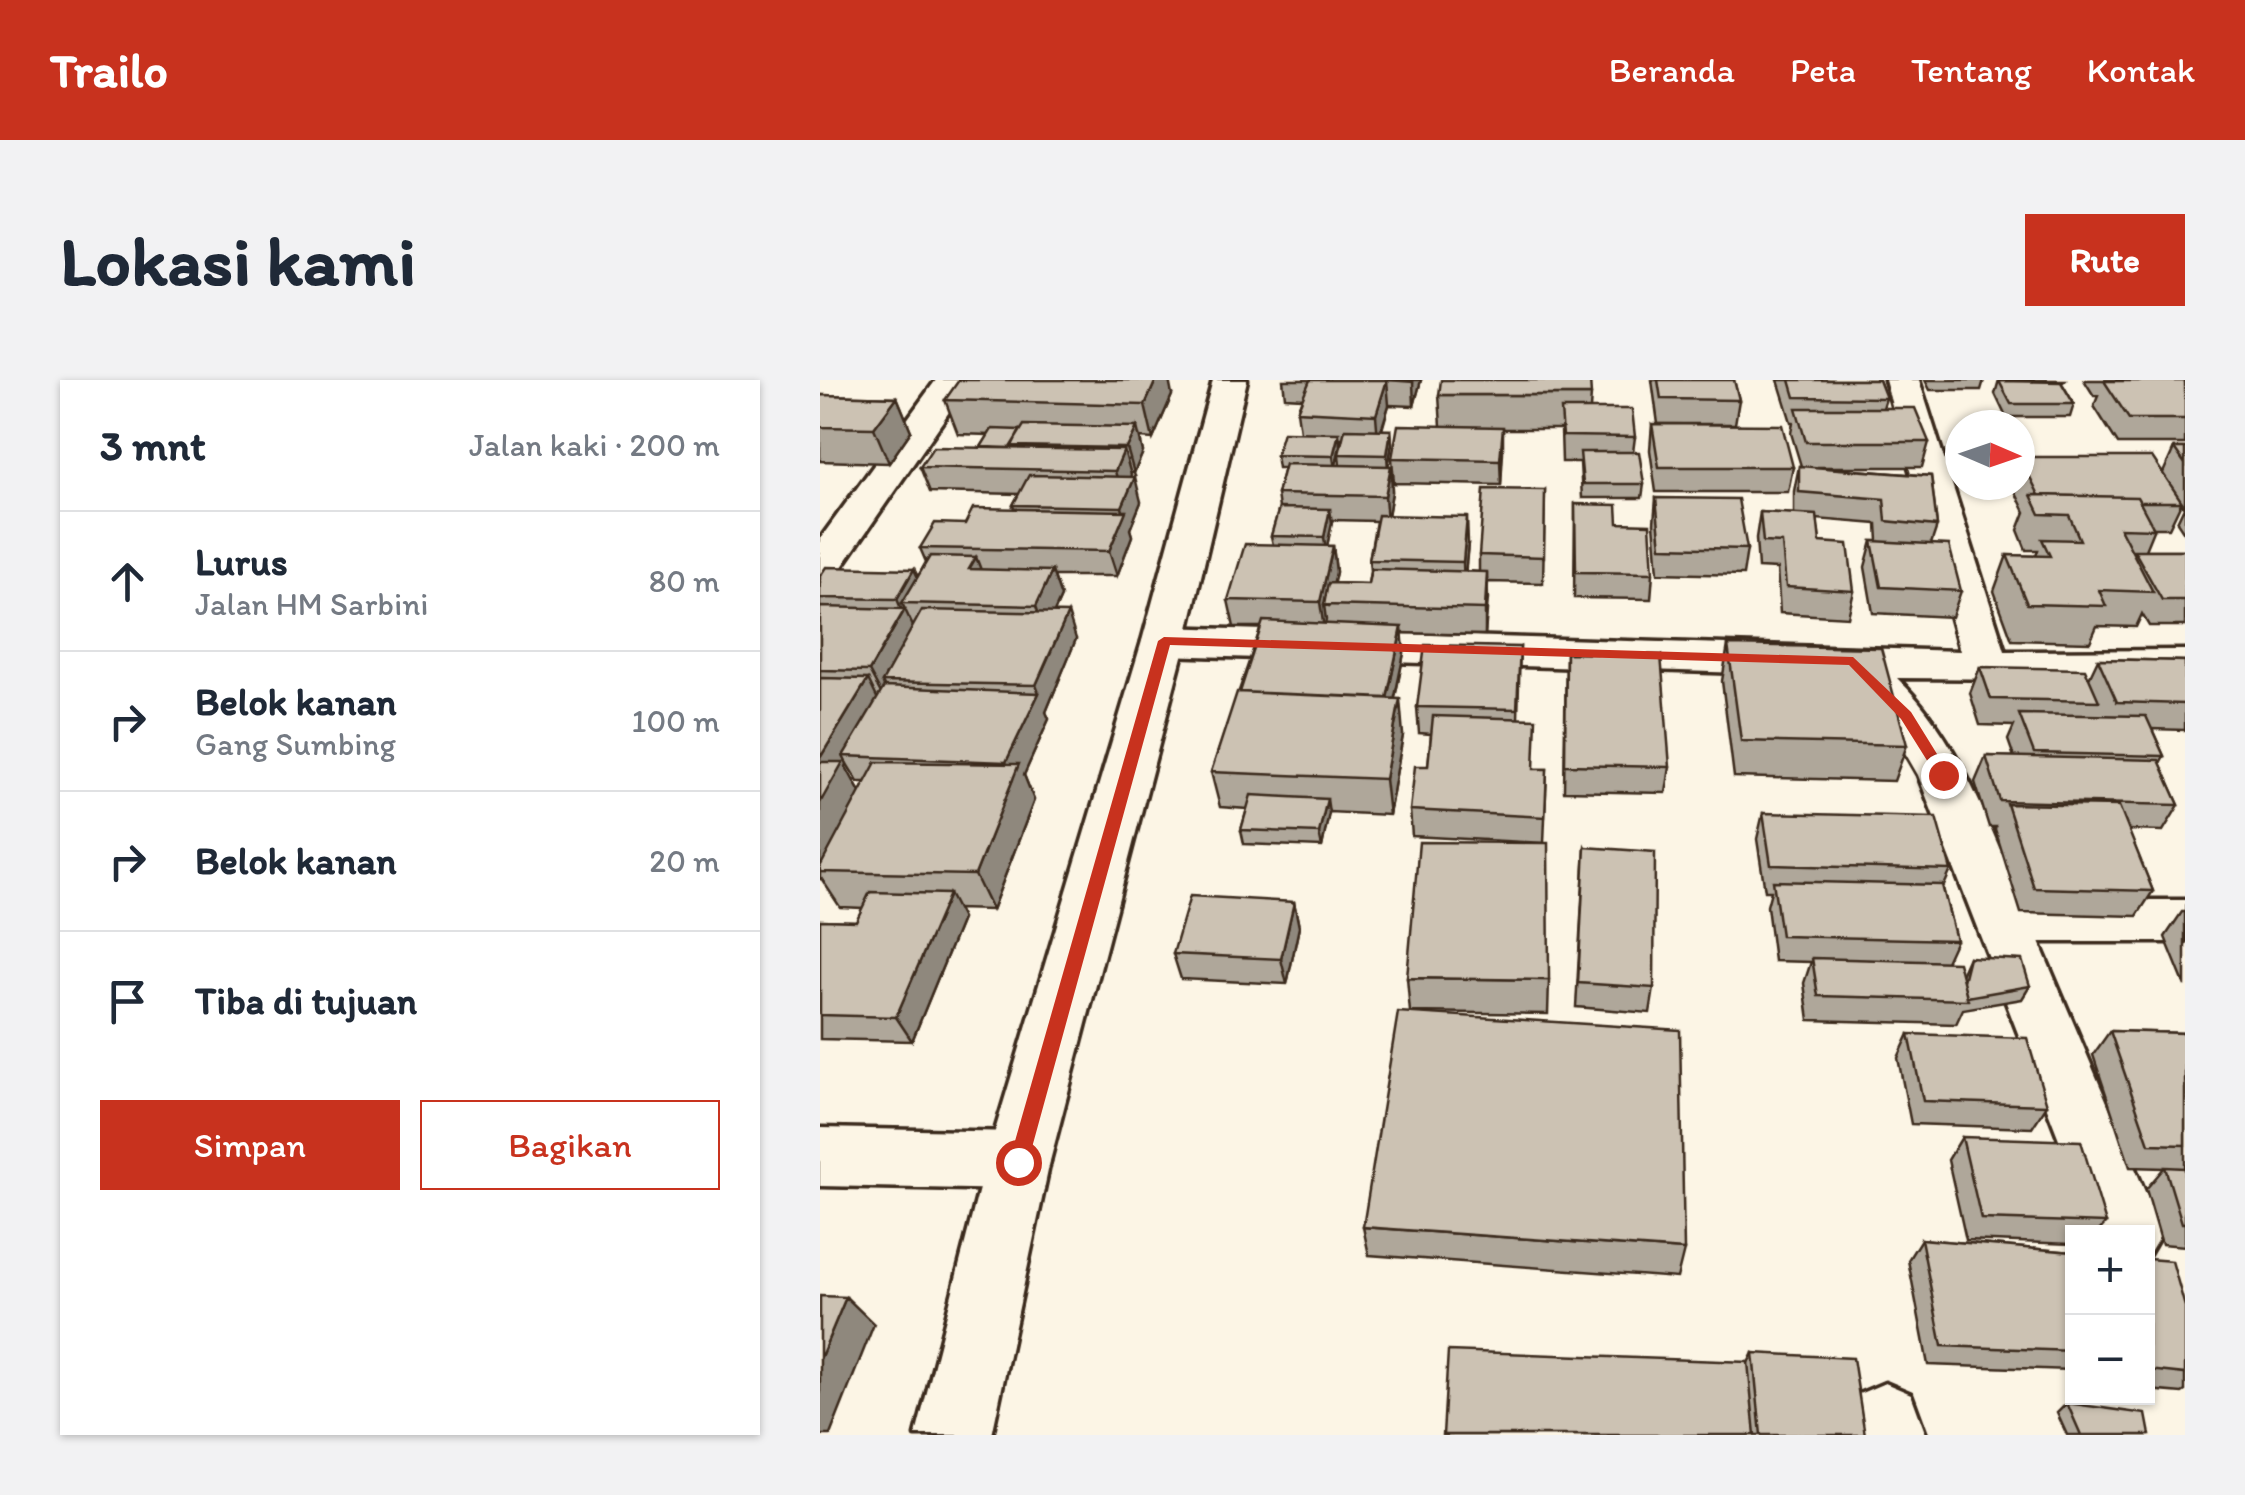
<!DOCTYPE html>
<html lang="id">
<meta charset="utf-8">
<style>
body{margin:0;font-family:Itim,sans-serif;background:#f2f2f3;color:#1f2937}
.controls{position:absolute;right:30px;bottom:30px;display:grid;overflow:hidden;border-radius:0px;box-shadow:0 2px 8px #0004}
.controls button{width:90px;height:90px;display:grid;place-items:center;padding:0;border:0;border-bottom:2px solid #e0e1e3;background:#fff;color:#1f2937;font:50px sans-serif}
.compass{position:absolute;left:1125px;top:30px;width:90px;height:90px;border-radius:50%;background:#fff;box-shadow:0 2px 8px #0004;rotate:92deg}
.stop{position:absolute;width:30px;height:30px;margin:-22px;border:8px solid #c8321e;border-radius:50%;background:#fff}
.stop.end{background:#c8321e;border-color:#fff;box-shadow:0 2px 10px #0008}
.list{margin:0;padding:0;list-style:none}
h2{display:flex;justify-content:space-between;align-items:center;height:130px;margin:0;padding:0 40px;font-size:42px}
h2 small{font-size:32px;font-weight:400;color:#747a83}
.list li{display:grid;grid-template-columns:65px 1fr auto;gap:30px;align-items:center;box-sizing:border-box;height:140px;padding:0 40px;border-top:2px solid #e0e1e3}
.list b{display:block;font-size:38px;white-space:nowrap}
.list p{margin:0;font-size:32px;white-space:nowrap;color:#747a83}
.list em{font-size:32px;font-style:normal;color:#747a83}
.actions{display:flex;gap:20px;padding:30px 40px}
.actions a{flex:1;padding:22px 0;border:2px solid #c8321e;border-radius:0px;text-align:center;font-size:35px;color:#c8321e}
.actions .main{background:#c8321e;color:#fff}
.icon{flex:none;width:55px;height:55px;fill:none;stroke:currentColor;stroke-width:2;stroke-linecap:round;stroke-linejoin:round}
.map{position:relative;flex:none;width:1365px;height:1055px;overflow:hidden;border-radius:0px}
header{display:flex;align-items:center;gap:60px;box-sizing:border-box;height:140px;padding:0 50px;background:#c8321e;color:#fff}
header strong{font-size:48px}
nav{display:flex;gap:55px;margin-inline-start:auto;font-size:35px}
.intro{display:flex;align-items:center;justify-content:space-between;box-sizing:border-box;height:240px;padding:0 60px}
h1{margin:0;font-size:70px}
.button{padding:25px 45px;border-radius:0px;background:#c8321e;color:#fff;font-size:35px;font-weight:700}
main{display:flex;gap:60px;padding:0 60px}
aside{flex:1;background:#fff;border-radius:0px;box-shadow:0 2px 8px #0004}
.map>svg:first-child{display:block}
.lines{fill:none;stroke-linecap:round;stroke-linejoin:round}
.minor-casing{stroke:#3b2a1e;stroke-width:7}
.major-casing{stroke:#3b2a1e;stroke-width:7}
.minor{fill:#fcf5e5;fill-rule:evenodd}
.major{fill:#fcf5e5;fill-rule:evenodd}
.wall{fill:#afa79a;stroke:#3b2a1e;stroke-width:2.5;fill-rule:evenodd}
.shaded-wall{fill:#8f887d;stroke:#3b2a1e;stroke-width:2.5}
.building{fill:#ccc2b3;stroke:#3b2a1e;stroke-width:2.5}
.route{fill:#c8321e}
</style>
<header>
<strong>Trailo</strong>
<nav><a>Beranda</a><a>Peta</a><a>Tentang</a><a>Kontak</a></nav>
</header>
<div class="intro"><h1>Lokasi kami</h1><a class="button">Rute</a></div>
<main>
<aside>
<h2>3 mnt<small>Jalan kaki · 200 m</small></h2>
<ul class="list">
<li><svg class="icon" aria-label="ahead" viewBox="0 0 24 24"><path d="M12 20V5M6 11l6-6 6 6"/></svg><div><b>Lurus</b><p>Jalan HM Sarbini</p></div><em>80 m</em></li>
<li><svg class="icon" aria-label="right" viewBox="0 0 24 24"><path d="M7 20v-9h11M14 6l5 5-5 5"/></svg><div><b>Belok kanan</b><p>Gang Sumbing</p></div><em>100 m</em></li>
<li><svg class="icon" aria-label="right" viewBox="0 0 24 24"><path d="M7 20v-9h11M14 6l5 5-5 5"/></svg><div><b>Belok kanan</b></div><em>20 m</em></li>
<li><svg class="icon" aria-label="arrive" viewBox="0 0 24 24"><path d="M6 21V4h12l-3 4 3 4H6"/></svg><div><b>Tiba di tujuan</b></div></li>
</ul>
<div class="actions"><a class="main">Simpan</a><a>Bagikan</a></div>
</aside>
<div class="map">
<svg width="1365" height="1055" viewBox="0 0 1365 1055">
<rect width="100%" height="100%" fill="#fcf5e5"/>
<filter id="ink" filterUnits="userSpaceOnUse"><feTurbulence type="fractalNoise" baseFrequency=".01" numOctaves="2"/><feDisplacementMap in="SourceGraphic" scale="20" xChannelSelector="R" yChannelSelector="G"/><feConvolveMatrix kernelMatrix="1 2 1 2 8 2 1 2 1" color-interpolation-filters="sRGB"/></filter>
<g filter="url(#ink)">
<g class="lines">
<defs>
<path id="minor" d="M116,0h35l-136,197 -15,4v-42z
M1065,0h34l86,271 180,-1v30l-288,-2c62,60 90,143 124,222h164v42h-146l123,290 -14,24v-24h-53l-177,-457 -29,-50 -47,-49 -678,-21 -16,-4 -6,-10 6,-10 16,-4 796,24z
M0,748l198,4 23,8 9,21 -9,21 -23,8 -198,-4z
M1065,1003l26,11 15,41h-76l-2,-15 11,-26z"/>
<path id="major" d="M393,0h34l-61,261 -136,520 -58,274h-76l70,-274 156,-520z"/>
</defs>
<!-- minor casing -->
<use href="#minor" class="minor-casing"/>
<!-- major casing -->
<use href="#major" class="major-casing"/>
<!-- minor -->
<use href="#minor" class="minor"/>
<!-- major -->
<use href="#major" class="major"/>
</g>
<!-- wall -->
<path class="wall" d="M463,0h138l-7,26 -25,-1 -7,25h9l1,13 -4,23h3l1,26 -4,23 80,28 -3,28 14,1v-17l66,-65 -2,93 -55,-1 -3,53 -83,-2 2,20 -9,45 8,37 -14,80 -60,-3 -7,35 -78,-3 -3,-14 6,-21 -27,-2 -9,-35 50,-145h-27l-6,-27 45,-55 -2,-9 8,-28 -2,-14 7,-26h-6l-2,-13 24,-23 -3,-21 5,-13 -17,-1zM520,58h3l-4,16 1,12 -4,-1 4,-19zM512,140l44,1 -7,39 1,11 -2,13 -35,-1 3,-11 -3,-26h-6z
M832,0h82l5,20 -4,24h-77z
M958,0h101l7,18 -3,10 46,34 -7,25h-105l114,9 6,50 -6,18 30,47 -9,26 -79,-4 -8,-46 7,-26h6l-1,-17 -60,-5 3,23 34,49 -6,26 -68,-4 -3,-44 -19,-1 -2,-30 4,-26 34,2v-23l5,-25h2l-10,-33 2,-11h-2z
M1105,0h59l-3,10h-51z
M1179,0h66l-3,3 12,21 -4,13h-64l-11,-23z
M1264,0h101v64h-67l-24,-38 4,-10h-4z
M0,15l77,2 14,34 -22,32 -69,-2z
M352,15l-19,44 -13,-1 3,14 -9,21h-4v4l11,25 -11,27 2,7 -15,40h-63l7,21 -7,16 22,26 -30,73 3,7 -25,56 10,25 -42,110 -35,-1 5,10 -50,122 -92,-2v-119l36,1 7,-13 -23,-1 -19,-29 -1,2v-304l94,-7 4,8 8,-15 -6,-14 45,-24 49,-15 -1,-4 6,-11 -89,-2 -10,-25 61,-20 8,-12 -31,-1 -13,-34zM27,384l11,18h7l-5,10 -15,-25z
M619,15h152l-1,14 45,28 -2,15 11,32 -2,14h-60l-2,-36h-18l-1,-33h-58l-2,56 -107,-2 -2,-25 49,-32z
M832,44l141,43 -5,25h-132l-6,-42z
M1354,68h11v86l-8,-12 7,-15 -3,-4 -12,25h-15l-9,22h40v76h-36l-7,-12 -6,13 -39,-1 -7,16 -78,-2 -18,-49 13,-36 29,1 2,-6h-12l-8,-20 7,-18 -13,-27h8v-28l143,16z
M836,118l91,51 -4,26 -85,-2 -4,-50z
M755,124l78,69 -2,26 -77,-1z
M908,265l179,100 -13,36 -160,-4 -12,-96z
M700,267l-2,72 16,50h13l-3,74 -132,-7 -2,-26 18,-44 3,-32 -12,-1 -2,-26z
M746,273l104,114 -4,26 -102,-2z
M1278,279l87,2v69l-33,-1 12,27 -4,7 19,42 -16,26 -35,-1 25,61 -16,25 -116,-3 -26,-84 1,-2h-7l-14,-45 11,-26 28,1 -6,-17 6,-14 -34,-1 -10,-32 10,-26 109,11z
M943,433l188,57 -8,18 13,52 -10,22 15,13 8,-18 61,29 -8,13 -59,10 -7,15 -147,-4 -5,-37 7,-21 -37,-1 -7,-55 4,-15h-6l-8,-52z
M765,467l69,141 -4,25 -74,-6z
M474,522l5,25 -12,57 -106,-5 -8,-25z
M1362,532h3v74l-20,-49z
M587,598l142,2 -1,34 -138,-2z
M1290,651l75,2v213l-23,-2 -16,-55 18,-21 -34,-1 -37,-112z
M1089,654l138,71 -15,23 -121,-4 -13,-66z
M1142,757l144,86 -8,9h-26v12l-106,-4 -18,-80z
M543,847l321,23 -7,28 -308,-23z
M1101,859l151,13v116l-1,2 -143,-5 -20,-105z
M1328,879l37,48v84l-3,2 -34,-3z
M933,973l112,82h-422l305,-72z
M1247,1023l83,32h-83l-10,-22z"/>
<!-- shaded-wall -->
<path class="shaded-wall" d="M336,0h13l3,15 -19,44 -8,-34z
M567,0l2,25 -11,35 -2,-25z
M593,0h8l-7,26 -1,-24z
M77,17l14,34 -22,32 -15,-35z
M317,47l6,25 -9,21 -7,-25z
M683,47v25l-2,33 -1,-25z
M571,50l1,13 -4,26 -1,-14z
M519,53l1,13 -5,23 -2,-13z
M304,70l7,25 -9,21 -7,-25z
M571,86l1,26 -5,30 -2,-26z
M315,97l6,25 -11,27 2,7 -15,40 -8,-25 15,-36 -2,-8z
M510,129l2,14 -6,28 -2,-14z
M647,137l1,26 -4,45 -1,-26z
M513,166l3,26 -7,34 -5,-1 2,15 -2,9 -4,-27z
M156,177l10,26 -17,-14z
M94,189l12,26 -24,8 15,32 -35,47 4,9 -3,6 -14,-26 34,-58 -6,-14z
M232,191l9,26 -16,35 -9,-26z
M667,192l1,26 -3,37v-26z
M248,233l8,26 -30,73 3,7 -25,56 10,25 -42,110 -17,-35 38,-96 -7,-17 33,-69 -3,-8z
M582,247l2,26 -16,77 -2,-26z
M48,299l13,27 -38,50 4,8 -1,3 17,31 -43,74v-114z
M580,319l3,36 -14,80 -4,-36z
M507,419l2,14 -7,34 -3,-14z
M129,514l13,25 -50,122 -16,-24z
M474,522l5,25 -12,57 -6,-25z
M26,917l28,27 -44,111h-10v-76z"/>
<!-- building -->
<path class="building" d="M139,0h197l-11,25 -200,-5z
M490,0h103v2l-26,-2 -11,35 -79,-4z
M621,0h149l1,15h-152z
M838,0h76l5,20 -78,-1z
M970,0h89l7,18 -91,-1z
M1179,1l62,1 13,22h-63z
M1284,1h81v38h-56z
M0,15l77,2 -23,31 -54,-1z
M976,28h119l14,34h-123z
M741,29h71l3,28 -72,-1z
M832,44l130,1 11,42h-134z
M204,45l113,2 -10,21 -116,-2z
M578,45l105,2 -3,33 -108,-2z
M172,49l28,1 -9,18 -30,-1z
M525,49l46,1 -4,25 -48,-1z
M463,52l56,1 -6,23 -57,-1z
M113,67l191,3 -9,21 -195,-4z
M1354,68h11v16z
M760,72h59l5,32h-61z
M1200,77h132l30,45h-42l-3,-5 -98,-2z
M465,84l106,2 -6,30 -108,-2z
M979,86l132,10 6,50 -51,-5 -2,-22 -85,-7z
M209,95l106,2 -13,30 -109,-2z
M664,109l61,1 -1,67 -65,-2z
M1211,115l106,2 17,32 -34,-1 33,64 -54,-2 7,16 -79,-2 -20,-49 43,1 -8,-17 38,1 -11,-25 -29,-1z
M836,118l82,1 9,50 -86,-2z
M755,124l42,1 1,18 32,1 3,49 -77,-1z
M153,128l153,3 -17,40 -189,-3 15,-25 30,1z
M459,128l51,1 -6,28 -53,-1z
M940,132l57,3 3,27 28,2 6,47 -68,-4 -4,-44 -19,-1z
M558,135l89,2 -4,45 -94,-2z
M1052,161l77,4 12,46 -80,-4z
M425,164l88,2 -13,56 -92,-2z
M1314,170h51v50h-23z
M110,176l46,1 -7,12 83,2 -16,35 -134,-3z
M6,187l88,2 -17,30 -77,-1v-22z
M551,189l116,3 -2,37 -161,-4 4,-22 40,1z
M0,227l85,2 -36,62 -49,-1z
M102,230l146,3 -32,72 -154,-3z
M443,241l139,6 -15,71 -147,-6z
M605,265l95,2 -3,62 -100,-2z
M908,265l153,3 26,97 -166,-4z
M746,273l95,2 9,112 -105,-2z
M1278,279l87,2v43l-68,-2z
M1160,287l105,2 14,32 -108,-2z
M0,298l48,1 -48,79z
M64,307l155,6 -33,69 -163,-6z
M417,312l163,7 -15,80 -174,-7z
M1199,334l127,2 18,40 -130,-3z
M613,336l103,3 -2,50h13l-2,48 -135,-7 5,-44h13z
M1166,376l173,4 20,45 -179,-4z
M0,382h23l-23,41z
M56,382l143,2 -44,111 -155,-3v-5z
M431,415l76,4 -8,34 -78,-3z
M1187,424l112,2 34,85 -119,-3z
M943,433l173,4 15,53 -180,-5z
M599,462l129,1 1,137 -142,-2z
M765,467l70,5 -1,136 -76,-5z
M953,501l169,4 14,55 -175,-4z
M50,512l79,2 -53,123 -76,-2v-95l36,1z
M370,516l104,6 -13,57 -108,-5z
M1149,577l53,3 8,26 -63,11 -4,-16z
M992,578l146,4 10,38 -150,-4z
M578,632l282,18 4,220 -321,-23z
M1290,651l75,2v112l-36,-1z
M1089,654l118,4 20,67 -124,-4z
M1142,757l119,4 25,82 -125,-4z
M1345,787l20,1v55h-3z
M1101,859l151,13v99l-130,-5z
M1328,879l24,2 13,46v67l-37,-4z
M0,916l26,1 -26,62z
M628,971l300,11 7,73h-312z
M933,973l100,5 12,77h-104z
M1247,1023l79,11 4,21h-69z"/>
</g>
<!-- route -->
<path class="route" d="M344,257l689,20 58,55 39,63 -12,3 -37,-59 -52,-54 -679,-20 -142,517 -10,8 -9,-8 149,-521z"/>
</svg>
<div class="controls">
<button>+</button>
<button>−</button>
</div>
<svg class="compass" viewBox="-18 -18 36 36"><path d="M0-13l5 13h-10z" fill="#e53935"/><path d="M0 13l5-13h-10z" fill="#747a83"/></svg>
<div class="stop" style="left:198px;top:782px"></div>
<div class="stop end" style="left:1123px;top:395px"></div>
</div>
</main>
